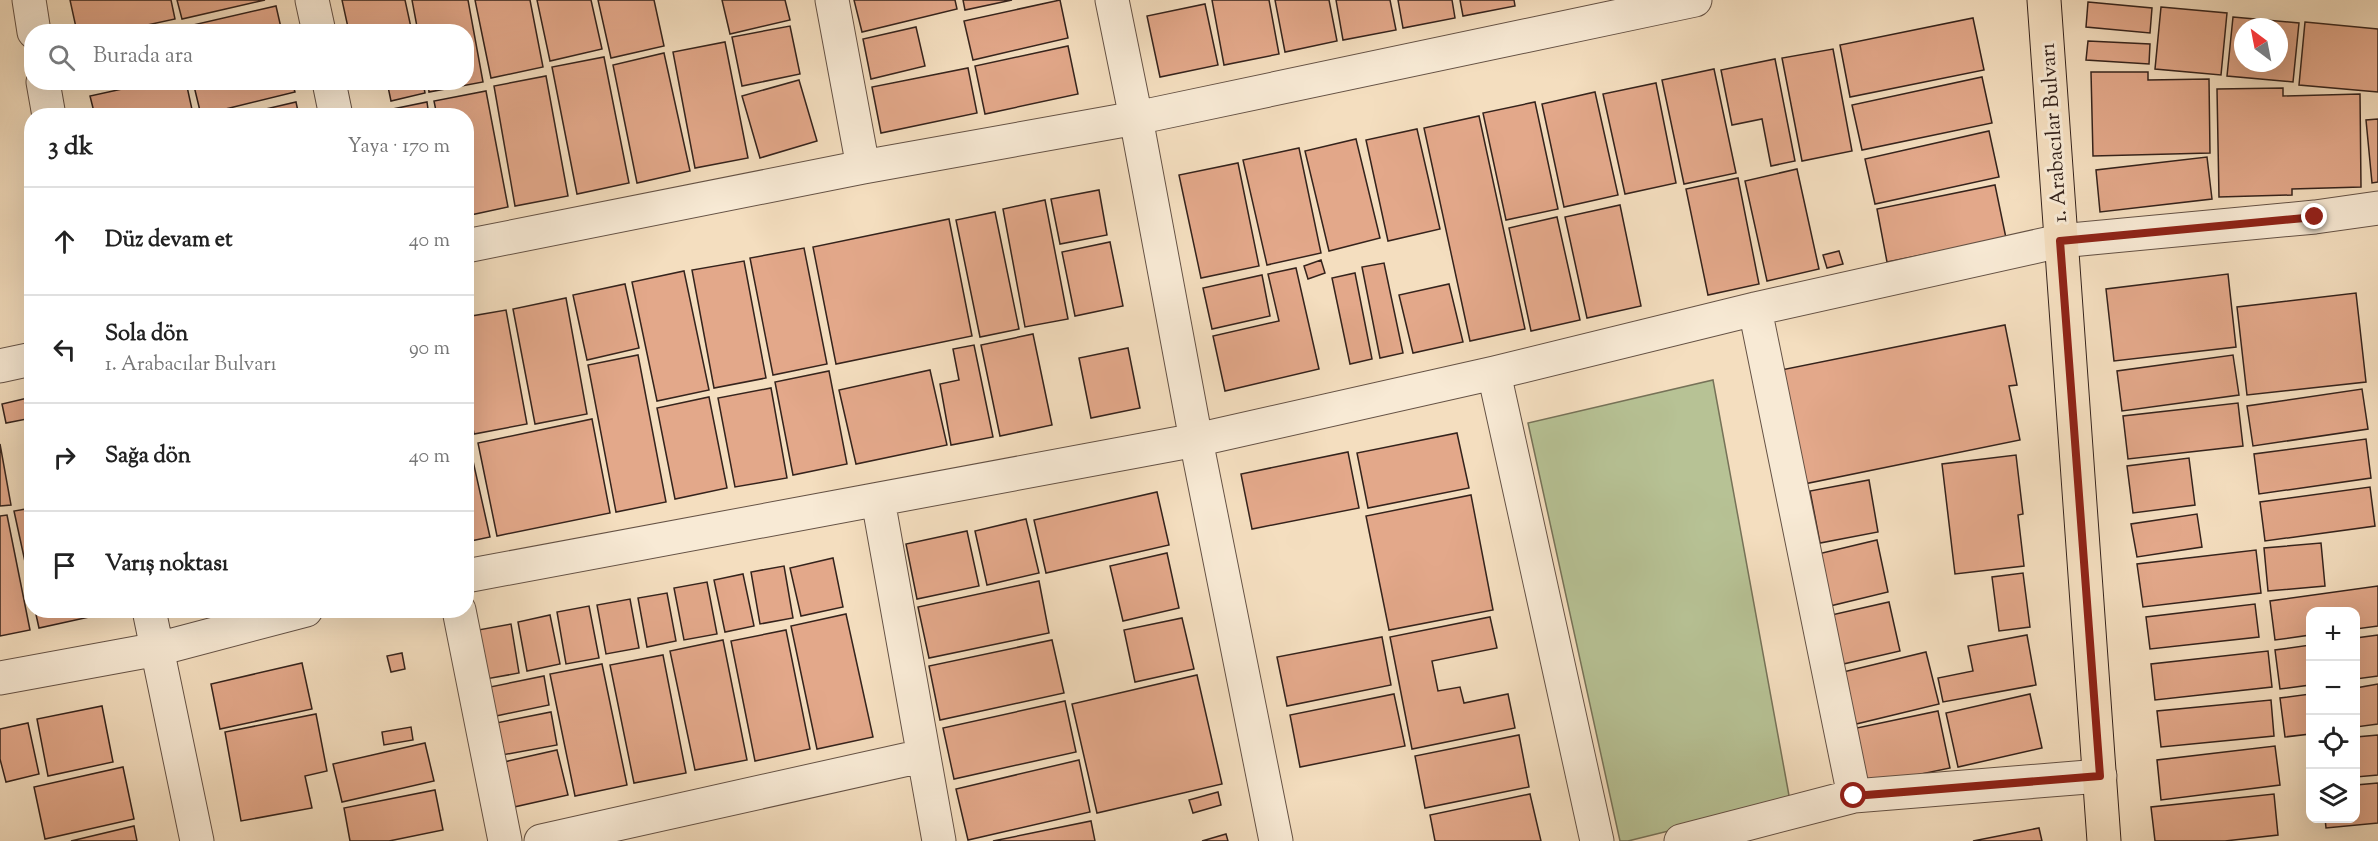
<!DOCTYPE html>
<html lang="tr">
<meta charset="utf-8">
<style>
body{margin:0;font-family:"Sorts Mill Goudy",serif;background:#f2f2f2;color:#222}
.controls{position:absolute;right:18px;bottom:18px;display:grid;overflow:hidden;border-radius:12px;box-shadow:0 6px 24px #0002}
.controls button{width:54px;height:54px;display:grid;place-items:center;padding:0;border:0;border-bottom:2px solid #e0e0e0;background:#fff;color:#222;font:30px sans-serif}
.compass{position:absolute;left:2234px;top:18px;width:54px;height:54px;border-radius:50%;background:#fff;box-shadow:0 6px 24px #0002;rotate:328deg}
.stop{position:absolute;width:18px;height:18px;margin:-14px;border:4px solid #8f2418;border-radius:50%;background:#fff}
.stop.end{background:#8f2418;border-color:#fff;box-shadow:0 2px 6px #0008}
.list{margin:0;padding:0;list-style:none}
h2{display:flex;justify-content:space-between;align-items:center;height:78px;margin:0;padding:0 24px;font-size:26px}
h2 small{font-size:20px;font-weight:400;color:#767676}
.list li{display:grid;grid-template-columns:39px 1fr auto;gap:18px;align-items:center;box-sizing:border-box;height:108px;padding:0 24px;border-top:2px solid #e0e0e0}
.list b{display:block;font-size:22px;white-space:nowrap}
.list p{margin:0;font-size:20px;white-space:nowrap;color:#767676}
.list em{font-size:20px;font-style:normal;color:#767676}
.icon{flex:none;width:33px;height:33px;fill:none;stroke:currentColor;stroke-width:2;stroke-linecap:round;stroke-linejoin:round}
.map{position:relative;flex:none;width:2378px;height:841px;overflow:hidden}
.search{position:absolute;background:#fff;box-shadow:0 6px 24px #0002;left:24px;top:24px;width:450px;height:66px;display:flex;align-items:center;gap:15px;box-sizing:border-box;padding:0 21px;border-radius:24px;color:#767676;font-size:22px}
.panel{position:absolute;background:#fff;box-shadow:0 6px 24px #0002;left:24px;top:108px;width:450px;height:510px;border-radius:24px}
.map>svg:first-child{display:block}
.green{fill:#b7c295;stroke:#767258;stroke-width:1.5}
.building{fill:#e3a88a;stroke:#35231c;stroke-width:1.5;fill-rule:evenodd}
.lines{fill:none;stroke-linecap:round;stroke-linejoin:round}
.minor-casing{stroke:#655245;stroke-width:35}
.major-casing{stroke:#35231c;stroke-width:35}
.minor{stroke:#f8ead5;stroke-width:33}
.major{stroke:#f4debf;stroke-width:33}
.route{stroke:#8f2418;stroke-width:8}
.labels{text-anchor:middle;stroke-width:6;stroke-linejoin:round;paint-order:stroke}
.street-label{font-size:21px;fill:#35231c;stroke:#f8ead5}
</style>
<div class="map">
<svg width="2378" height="841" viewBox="0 0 2378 841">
<rect width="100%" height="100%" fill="#f4debf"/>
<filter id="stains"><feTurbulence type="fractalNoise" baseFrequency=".00333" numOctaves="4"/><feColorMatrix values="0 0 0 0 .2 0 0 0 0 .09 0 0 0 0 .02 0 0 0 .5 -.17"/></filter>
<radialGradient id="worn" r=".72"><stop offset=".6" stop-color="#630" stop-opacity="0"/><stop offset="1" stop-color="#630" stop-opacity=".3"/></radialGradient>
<!-- green -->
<path class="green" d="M1713,380l77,421 -162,40h-8l-92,-418z"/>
<!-- building -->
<path class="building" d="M70,0h101l4,19 -60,13h-38z
M177,0h88l-83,19z
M342,0h63l7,32h-63z
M412,0h56l15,82 -54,10 -1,-10h38v-50h-48z
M475,0h55l13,67 -52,11z
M537,0h54l11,49 -52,12z
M598,0h56l10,46 -53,12z
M722,0h63l5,20 -60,14z
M854,0h101l2,9 -95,23z
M963,0h49l-47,10z
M1060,0l8,38 -95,22 -9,-39z
M1212,0h57l10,54 -55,11z
M1275,0h54l8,41 -52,11z
M1336,0h54l6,30 -53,10z
M1398,0h54l3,18 -52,10z
M1460,0h54l1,6 -52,10z
M2088,2l64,6 -2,25 -64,-6z
M1205,4l13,61 -58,12 -13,-61z
M276,6l6,26h-101l-1,-4z
M2161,7l66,6 -6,62 -66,-6z
M2233,17l66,6 -6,59 -66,-6zM2243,27h36v36h-36z
M1973,18l11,52 -134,27 -10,-52z
M2305,22l73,7v63l-79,-7z
M790,26l10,48 -58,12 -10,-49z
M916,27l9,39 -54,13 -8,-40z
M2088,41l62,3 -1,20 -63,-4z
M725,42l23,116 -53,10 -22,-116z
M1068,46l10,48 -93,20 -10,-48z
M1833,49l19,102 -50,10 -20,-103z
M664,53l26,118 -53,12 -24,-118z
M604,57l25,126 -52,11 -25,-127z
M1775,59l20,102 -24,5 -9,-47 -30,6 -11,-55z
M968,68l9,45 -96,20 -9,-46z
M1714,69l22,104 -52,11 -22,-104z
M2091,72h57v8l61,-1 1,74 -117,3z
M546,76l22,120 -53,10 -21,-120z
M1982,77l10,46 -130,27 -10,-45z
M799,80l18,61 -57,17 -18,-62z
M154,82h32l7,32 -98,2 -5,-20z
M193,82h99l3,10 -94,23z
M387,82h36l2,11 -34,8z
M1656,83l20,100 -51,11 -22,-100z
M2283,88v8l77,-2 1,93 -69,2v6l-73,2 -2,-108z
M486,91l22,116 -42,9v-100h-29l-3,-15z
M1595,92l23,103 -54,12 -22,-103z
M296,102l3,14h-63z
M427,102l2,14h-60l-1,-2z
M1535,102l23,107 -52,11 -23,-107z
M1479,116l46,213 -55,12 -46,-213z
M2378,119v63l-6,1 -6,-63z
M1417,129l23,100 -52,12 -22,-101z
M1989,131l10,46 -124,27 -10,-45z
M1356,139l24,99 -51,13 -24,-100z
M1299,148l22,105 -54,12 -24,-105z
M2207,157l5,42 -112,13 -4,-42z
M1238,163l21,103 -58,12 -22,-103z
M1797,169l22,100 -52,12 -22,-100z
M1738,178l21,106 -51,11 -22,-106z
M1995,185l11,53 -119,24 -10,-53z
M1099,190l8,45 -47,9 -9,-45z
M1045,200l23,119 -43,8 -22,-118z
M1620,205l21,101 -54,12 -22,-101z
M995,212l24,117 -39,8 -24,-117z
M1557,217l23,103 -49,11 -22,-103z
M949,219l23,117 -136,28 -23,-117z
M1110,242l13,64 -48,10 -13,-64z
M804,248l23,116 -54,11 -23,-117z
M1839,251l4,13 -16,4 -4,-13z
M1321,260l4,13 -17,6 -4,-13z
M744,261l22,117 -52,10 -22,-118z
M1384,263l19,90 -23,5 -18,-91z
M1296,268l23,101 -94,22 -12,-55 66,-15 -11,-47z
M684,271l25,119 -52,11 -25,-119z
M1355,273l17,86 -22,5 -18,-86z
M2228,274l8,73 -122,14 -8,-72z
M1262,275l8,41 -58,13 -9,-41z
M625,284l14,64 -52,12 -14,-65z
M1449,284l14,58 -50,11 -14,-58z
M2356,293l10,89 -119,13 -10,-88z
M566,298l21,116 -52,10 -22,-115z
M506,310l21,114 -53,10 -8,-44v-73z
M2005,325l12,60 -8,1 11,54 -216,44 -23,-114z
M1033,334l19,91 -52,11 -19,-91z
M974,345l19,92 -42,8 -11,-61 19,-4 -6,-31z
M1128,348l12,60 -49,10 -12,-60z
M638,355l28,147 -50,10 -28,-147z
M2233,355l6,40 -117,16 -5,-40z
M930,370l17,75 -91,19 -17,-74z
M829,371l18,93 -54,11 -18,-93z
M771,388l16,90 -52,9 -17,-89z
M2362,389l6,40 -115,17 -6,-40z
M32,397v21l-26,5 -4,-19z
M709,397l18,91 -52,11 -18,-91z
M2238,403l5,43 -115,13 -5,-43z
M592,419l18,94 -113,23 -19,-93z
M1457,433l12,55 -101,20 -11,-55z
M2366,439l5,39 -112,16 -5,-40z
M466,443h3l21,94 -24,5z
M0,444l11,61 -11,1z
M1348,452l11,56 -107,21 -11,-55z
M2016,455l7,59 -5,1 6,51 -69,8 -13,-110z
M2189,458l6,47 -62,8 -6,-47z
M1869,480l9,52 -58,11 -10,-52z
M2370,487l5,39 -110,15 -5,-39z
M1157,492l12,53 -123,28 -12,-53z
M1471,495l22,115 -104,20 -23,-114z
M32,508v86l-18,-83z
M2197,514l5,33 -65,10 -6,-33z
M7,515l23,115 -30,6v-120z
M1026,519l13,54 -52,12 -12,-54z
M967,531l12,55 -62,13 -11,-55z
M1877,540l11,52 -58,14 -12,-52z
M2321,543l4,43 -57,5 -4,-43z
M2256,550l5,43 -118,14 -6,-43z
M1167,553l12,55 -56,13 -13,-55z
M833,558l10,49 -42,9 -11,-48z
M784,566l9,52 -33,6 -9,-52z
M2023,573l7,54 -31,4 -7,-54z
M743,574l11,52 -29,6 -11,-52z
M1039,581l10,52 -120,25 -11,-51z
M707,582l10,52 -33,6 -10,-52z
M2378,586v40l-22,3v-17h-46v23l-35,5 -5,-39z
M667,593l9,48 -29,6 -9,-49z
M630,599l9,49 -33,6 -9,-49z
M1889,602l11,49 -61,14 -12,-49z
M2255,604l4,33 -109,12 -4,-32z
M589,606l10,52 -33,6 -9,-52z
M35,610h58l1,6 -55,12z
M846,614l27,123 -56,12 -26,-123z
M550,615l10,49 -33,7 -9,-49z
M1490,617l7,31 -65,13 6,30 22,-4 4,16 44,-9 7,34 -103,21 -22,-112z
M1182,618l12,51 -59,13 -11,-52z
M511,624l8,49 -33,6 -8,-49z
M786,630l24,119 -55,12 -24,-120z
M2027,635l9,50 -93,17 -5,-24 35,-7 -5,-25z
M2378,635v41l-22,3v-41z
M1382,637l9,48 -104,21 -10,-49z
M723,640l24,120 -52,10 -25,-119z
M1052,640l12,53 -124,27 -11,-54z
M2310,645v40l-30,4 -5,-39z
M2268,651l4,36 -117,13 -4,-36z
M1926,652l13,52 -87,21 -13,-52z
M402,653l3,16 -14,3 -4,-16z
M663,655l23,118 -52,10 -24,-118z
M302,663l10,46 -92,20 -9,-45z
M602,664l25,121 -52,11 -25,-122z
M1197,675l25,109 -125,29 -25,-109z
M544,676l5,29 -53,11 -6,-29z
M2378,684v40l-22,3v-39z
M1394,694l11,52 -105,21 -10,-52z
M2030,694l12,54 -84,19 -12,-54z
M2310,694v40l-25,3 -5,-39z
M2271,700l3,36 -113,11 -4,-36z
M1065,701l11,51 -122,27 -11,-51z
M102,706l11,56 -65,14 -11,-57z
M1938,711l12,57 -86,18 -12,-57z
M551,712l6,33 -55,10 -6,-32z
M316,714l11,57 -22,5 7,32 -71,13 -16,-89z
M28,723l11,51 -33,8 -6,-23v-30z
M411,727l2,13 -29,5 -2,-13z
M1519,735l10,52 -104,21 -10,-52z
M2378,735v40l-22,2v-40z
M425,743l9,38 -92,21 -9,-38z
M2275,746l5,39 -119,15 -4,-40z
M557,750l11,45 -54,12 -10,-45z
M1079,760l11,52 -122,28 -12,-51z
M123,767l11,52 -89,20 -11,-52z
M2378,783v40l-52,5 -1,-10h31v-33z
M435,790l8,40 -54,11h-39l-6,-33z
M1218,792l3,13 -28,8 -4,-13z
M1530,794l11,47h-106l-5,-26z
M2274,794l4,41 -53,6h-70l-4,-34z
M1091,821l4,20h-102z
M134,826l3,15h-66z
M2039,828l3,13h-69z
M1226,834l2,7h-26z"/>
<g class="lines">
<defs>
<path id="minor" d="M29,0l5,32
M312,0l7,32
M832,0l31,167
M1112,0l24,118 60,322 80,401
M43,82l6,34
M329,82l7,34
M466,246l397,-79 273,-49 559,-118
M1755,309l99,487
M0,366l32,-7
M1494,373l103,468
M878,500l61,341
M466,576l730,-136 298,-67 261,-64 305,-68 255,-24 63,-9
M149,610l48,231
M459,610l46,231
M0,678l158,-29 148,-39
M541,841l381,-85
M1681,841l173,-45 246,-20"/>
<path id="major" d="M2044,0l60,841"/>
</defs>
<!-- minor casing -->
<use href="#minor" class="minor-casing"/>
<!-- major casing -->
<use href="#major" class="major-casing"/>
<!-- minor -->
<use href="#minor" class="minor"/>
<!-- major -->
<use href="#major" class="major"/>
</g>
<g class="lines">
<!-- route -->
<path class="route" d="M1854,796l246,-20 -40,-535 255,-24"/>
</g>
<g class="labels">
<!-- street labels -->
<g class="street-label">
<text transform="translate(2053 133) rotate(-94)" y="7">1. Arabacılar Bulvarı</text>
</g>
</g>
<rect width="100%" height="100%" filter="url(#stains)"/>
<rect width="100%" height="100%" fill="url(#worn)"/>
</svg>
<div class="controls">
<button>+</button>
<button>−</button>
<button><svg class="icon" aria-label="locate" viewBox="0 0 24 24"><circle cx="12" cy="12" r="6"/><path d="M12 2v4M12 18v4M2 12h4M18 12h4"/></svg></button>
<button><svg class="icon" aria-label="layers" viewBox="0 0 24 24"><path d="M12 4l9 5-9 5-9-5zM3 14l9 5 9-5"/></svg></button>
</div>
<svg class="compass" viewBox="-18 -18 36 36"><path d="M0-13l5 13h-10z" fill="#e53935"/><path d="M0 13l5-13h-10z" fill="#767676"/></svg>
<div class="stop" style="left:1854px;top:796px"></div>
<div class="stop end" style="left:2315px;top:217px"></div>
<div class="search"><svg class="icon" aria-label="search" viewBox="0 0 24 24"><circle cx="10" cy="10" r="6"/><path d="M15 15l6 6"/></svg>Burada ara</div>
<section class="panel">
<h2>3 dk<small>Yaya · 170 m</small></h2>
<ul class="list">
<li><svg class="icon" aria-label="ahead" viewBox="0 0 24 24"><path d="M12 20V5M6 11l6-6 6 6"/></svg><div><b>Düz devam et</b></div><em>40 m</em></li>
<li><svg class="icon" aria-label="left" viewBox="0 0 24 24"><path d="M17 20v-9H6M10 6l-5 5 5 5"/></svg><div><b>Sola dön</b><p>1. Arabacılar Bulvarı</p></div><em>90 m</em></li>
<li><svg class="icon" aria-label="right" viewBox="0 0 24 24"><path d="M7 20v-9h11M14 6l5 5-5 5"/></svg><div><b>Sağa dön</b></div><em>40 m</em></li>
<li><svg class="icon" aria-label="arrive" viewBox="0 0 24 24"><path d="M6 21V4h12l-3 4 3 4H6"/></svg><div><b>Varış noktası</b></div></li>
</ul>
</section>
</div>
